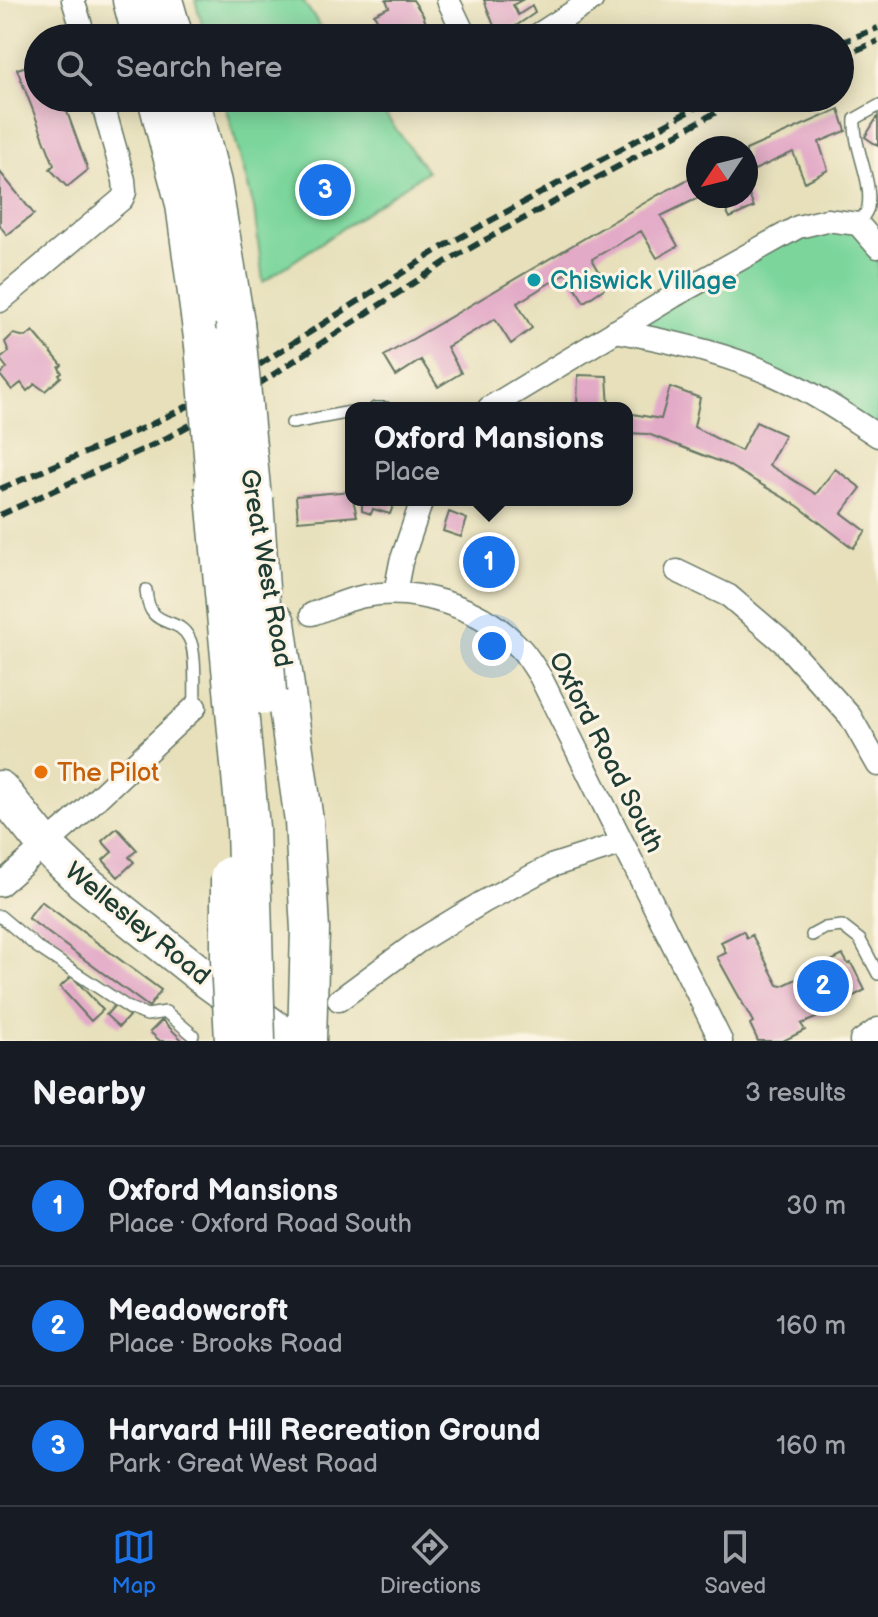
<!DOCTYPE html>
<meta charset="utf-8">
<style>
body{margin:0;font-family:"Balsamiq Sans",sans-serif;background:#242831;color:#f1f3f6}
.compass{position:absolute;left:686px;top:136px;width:72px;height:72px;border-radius:50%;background:#171b24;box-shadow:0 4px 20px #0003;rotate:235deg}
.you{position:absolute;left:492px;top:646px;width:28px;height:28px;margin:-20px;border:6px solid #fff;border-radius:50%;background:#1a73e8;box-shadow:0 0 0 12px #1a73e833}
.badge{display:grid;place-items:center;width:52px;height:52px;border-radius:50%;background:#1a73e8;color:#fff;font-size:26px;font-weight:700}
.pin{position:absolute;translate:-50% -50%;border:4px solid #fff;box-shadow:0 2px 8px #0006}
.popup{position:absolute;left:345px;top:402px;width:288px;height:104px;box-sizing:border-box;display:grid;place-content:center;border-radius:16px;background:#171b24;filter:drop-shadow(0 2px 6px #0005);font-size:26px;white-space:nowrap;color:#9ea1a6}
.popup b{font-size:30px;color:#f1f3f6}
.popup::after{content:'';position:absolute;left:50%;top:100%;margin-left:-16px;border:16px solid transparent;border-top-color:#171b24}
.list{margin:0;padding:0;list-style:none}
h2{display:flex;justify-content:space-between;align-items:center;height:104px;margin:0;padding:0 32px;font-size:34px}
h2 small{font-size:26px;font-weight:400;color:#9ea1a6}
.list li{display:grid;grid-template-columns:52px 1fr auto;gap:24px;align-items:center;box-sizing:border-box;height:120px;padding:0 32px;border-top:2px solid #363941}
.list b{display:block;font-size:30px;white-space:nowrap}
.list p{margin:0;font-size:26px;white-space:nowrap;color:#9ea1a6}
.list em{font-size:26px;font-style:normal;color:#9ea1a6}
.icon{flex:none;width:44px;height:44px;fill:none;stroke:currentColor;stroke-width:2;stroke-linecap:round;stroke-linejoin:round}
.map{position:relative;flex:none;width:878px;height:1041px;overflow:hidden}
.search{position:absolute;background:#171b24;box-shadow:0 4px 20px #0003;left:24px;right:24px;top:24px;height:88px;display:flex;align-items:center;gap:20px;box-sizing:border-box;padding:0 28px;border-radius:44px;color:#9ea1a6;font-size:30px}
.sheet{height:464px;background:#171b24}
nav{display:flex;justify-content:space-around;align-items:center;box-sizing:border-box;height:112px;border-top:2px solid #363941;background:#171b24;font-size:22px;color:#9ea1a6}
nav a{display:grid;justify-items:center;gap:4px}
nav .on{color:#1a73e8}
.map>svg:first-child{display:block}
.green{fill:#7cd69c;stroke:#4e8a68;stroke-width:2}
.building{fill:#e3aac7}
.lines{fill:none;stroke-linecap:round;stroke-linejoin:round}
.service-casing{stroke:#657663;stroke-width:14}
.minor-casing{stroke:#657663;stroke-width:25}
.primary-casing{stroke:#657663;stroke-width:39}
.trunk-casing{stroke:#657663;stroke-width:41}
.service{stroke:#fff;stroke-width:11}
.minor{stroke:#fff;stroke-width:22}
.primary{stroke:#fff;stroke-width:36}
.trunk{stroke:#fff;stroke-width:38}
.rail{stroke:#1f3d34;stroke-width:6;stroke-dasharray:12 6;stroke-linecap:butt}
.trunk-bridge-casing{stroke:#657663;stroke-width:41;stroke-linecap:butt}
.motorway-bridge-casing{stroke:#657663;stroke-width:45;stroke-linecap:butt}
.trunk-bridge{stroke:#fff;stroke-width:38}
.motorway-bridge{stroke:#fff;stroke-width:42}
.culture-dot{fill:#0f9aa8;stroke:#fcf5e5;stroke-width:3}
.food-dot{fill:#e8710a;stroke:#fcf5e5;stroke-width:3}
.labels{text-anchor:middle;stroke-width:6;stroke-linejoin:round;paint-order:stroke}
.culture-label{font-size:26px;fill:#0d838f;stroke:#fcf5e5;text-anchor:start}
.street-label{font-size:26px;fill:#1f3d34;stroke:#fcf5e5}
.food-label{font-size:26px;fill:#c56008;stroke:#fcf5e5;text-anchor:start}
</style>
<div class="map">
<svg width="878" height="1041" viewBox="0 0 878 1041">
<rect width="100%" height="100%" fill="#fcf5e5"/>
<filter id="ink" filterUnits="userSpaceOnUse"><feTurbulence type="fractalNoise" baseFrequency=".0125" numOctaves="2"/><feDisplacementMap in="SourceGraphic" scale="16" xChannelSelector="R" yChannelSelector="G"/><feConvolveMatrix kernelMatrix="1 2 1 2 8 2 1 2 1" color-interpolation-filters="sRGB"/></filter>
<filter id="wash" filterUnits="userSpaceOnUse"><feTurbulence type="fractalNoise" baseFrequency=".006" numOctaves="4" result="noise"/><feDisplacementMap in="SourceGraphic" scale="32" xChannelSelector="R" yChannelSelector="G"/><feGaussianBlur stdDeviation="1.8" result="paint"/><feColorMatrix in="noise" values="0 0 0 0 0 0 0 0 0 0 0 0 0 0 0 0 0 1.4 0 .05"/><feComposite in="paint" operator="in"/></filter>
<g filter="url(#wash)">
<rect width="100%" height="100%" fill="#e7e0bb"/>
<!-- green -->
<path class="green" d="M195,0h107l27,38h-123z
M224,98h149l54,73 -164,111 -9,-74z
M861,217l17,34v180l-78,-47 -172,-58 162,-101z"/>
<g id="blocks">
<!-- building -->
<path class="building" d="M386,0h27l10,15 8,23h-35l6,-3 -5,-11 -14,7 -9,-17 15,-7z
M484,0h38l-9,5 5,10 14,-9 3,7 -34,23 -5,-5z
M38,63v35h24l26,72 -21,17 -17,-18 4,-4 -37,-96z
M839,109l7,22 -27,11 9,28 -23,12 -12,-30 -47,22v-24z
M878,116v30l-13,-9z
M0,172l34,42 -27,21 -7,-9z
M698,174v24l-37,18 17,30 -21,12 -16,-27 -49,28 16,27 -24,16 -18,-29 -49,30 15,25 -21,16 -16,-25 -48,28 14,26 -23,14 -17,-27 -25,16 -12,-20 274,-161z
M746,188l8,19 -24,11 -11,-22h27z
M33,331l29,34 -3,3 3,5 -3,2 2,2 -16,14 -10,-7 -8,7 -6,-8 -9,7 -12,-15 7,-7 -7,-9 9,-7 -4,-10 8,-8 13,3z
M578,375l29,1 2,32h-32z
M670,387l30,11 -6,29 47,24 15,-29 29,13 -16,30 47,29 19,-25 26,19 -19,25 24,18 -13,17 -55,-42 -72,-42 -78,-30 -21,-1v-20l34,6z
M351,491l6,25 -59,5 -2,-25z
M362,500h33l-5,14 -17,-5 -2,5 -9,-3z
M449,512l18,7 -6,18 -18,-6z
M489,540l6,8 6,-4 7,9 -5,5 7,9 -22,17 -21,-26z
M117,828l20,22 -8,7 5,5 -16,15 -15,-17 9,-8 -10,-11z
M41,901l120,89 -12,17 -121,-89z
M743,931l4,7 5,-3 26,50 4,1 25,-12 -2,-3 10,-6 2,3 26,-13 5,9 3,-1 14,27 -29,15 2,4 -37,15 4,6 -22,11h-25l-8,-17 3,-2 -36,-65 9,-4 -5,-11z
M72,976l31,34 -12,11 -31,-34z
M116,1004l13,12 -10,11 -13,-12z
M162,1020l21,21h-23l-10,-9z"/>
</g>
</g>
<g filter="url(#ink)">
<use href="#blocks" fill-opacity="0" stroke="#657663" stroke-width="2"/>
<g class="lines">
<defs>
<path id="service" d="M858,224c3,-5 9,-11 10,-17 5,-27 -15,-59 -13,-88l23,-13
M375,408h11
M292,423l59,-11
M146,590c3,42 31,24 43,48 8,14 5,51 6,69
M0,916l37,31 92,61 18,7 19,-3 27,23
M812,935l13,-7 17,-2 18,14 18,34"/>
<path id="minor" d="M73,0l12,38
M448,0l18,38
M533,38l59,-38
M0,301l122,-102 3,-7 -1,-12 -23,-82
M615,331c61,11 122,25 178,53 29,14 57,34 85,52
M489,408l185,-112 124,-69 29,-7 31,4 20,23
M677,571l52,25 56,48 65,72 28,49
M395,593l6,-31 21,-62
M312,614c17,-6 35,-15 53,-18 50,-10 118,12 153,50 9,8 15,20 22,30l181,365
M0,885l73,-64 122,-114
M339,1000l80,-59 64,-39 68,-36 72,-23
M861,1041l17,-12"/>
<path id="primary" d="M0,789l45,56 39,37 122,97 86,62"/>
<path id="trunk" d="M132,0l10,38
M163,0l11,38
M157,98l28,106 19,141
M190,98l22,85 23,139
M276,623l28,198 6,109 -3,111"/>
</defs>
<!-- service casing -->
<use href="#service" class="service-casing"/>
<!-- minor casing -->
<use href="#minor" class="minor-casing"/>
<!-- primary casing -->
<use href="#primary" class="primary-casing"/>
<!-- trunk casing -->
<use href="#trunk" class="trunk-casing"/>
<!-- service -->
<use href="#service" class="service"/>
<!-- minor -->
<use href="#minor" class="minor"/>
<!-- primary -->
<use href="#primary" class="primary"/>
<!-- trunk -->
<use href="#trunk" class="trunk"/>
<!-- rail -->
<path class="rail" d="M840,43l38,-15
M840,57l38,-16
M0,489l150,-64 70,-35 221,-142 272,-150
M0,515l159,-73 66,-36 222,-145 295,-163"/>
<defs>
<path id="trunk-bridge" d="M235,322l17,177
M204,345l14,170
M230,876v84l4,81"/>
<path id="motorway-bridge" d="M216,485l32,343 6,213
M252,499l13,194"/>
</defs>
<!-- trunk-bridge casing -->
<use href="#trunk-bridge" class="trunk-bridge-casing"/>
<!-- motorway-bridge casing -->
<use href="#motorway-bridge" class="motorway-bridge-casing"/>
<!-- trunk-bridge -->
<use href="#trunk-bridge" class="trunk-bridge"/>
<!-- motorway-bridge -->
<use href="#motorway-bridge" class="motorway-bridge"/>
</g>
</g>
<!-- markers -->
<circle class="culture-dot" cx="534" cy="280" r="8"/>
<circle class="food-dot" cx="41" cy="772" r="8"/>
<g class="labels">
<!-- culture labels -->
<g class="culture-label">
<text x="550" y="289">Chiswick Village</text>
</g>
<!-- street labels -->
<g class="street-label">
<text transform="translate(267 568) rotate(80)" y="9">Great West Road</text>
<text transform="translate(607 752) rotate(63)" y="9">Oxford Road South</text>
<text transform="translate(138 923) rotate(39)" y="9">Wellesley Road</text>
</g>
<!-- food labels -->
<g class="food-label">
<text x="57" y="781">The Pilot</text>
</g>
</g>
</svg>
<svg class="compass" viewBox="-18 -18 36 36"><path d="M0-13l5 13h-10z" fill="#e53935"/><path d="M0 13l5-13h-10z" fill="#9ea1a6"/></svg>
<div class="you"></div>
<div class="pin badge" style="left:489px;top:562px">1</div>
<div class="popup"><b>Oxford Mansions</b>Place</div>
<div class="pin badge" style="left:823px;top:986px">2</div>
<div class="pin badge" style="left:325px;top:190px">3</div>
<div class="search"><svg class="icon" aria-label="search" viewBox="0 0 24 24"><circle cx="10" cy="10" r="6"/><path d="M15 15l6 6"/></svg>Search here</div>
</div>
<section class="sheet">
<h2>Nearby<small>3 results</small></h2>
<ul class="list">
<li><span class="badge">1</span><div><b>Oxford Mansions</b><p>Place · Oxford Road South</p></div><em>30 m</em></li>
<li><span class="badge">2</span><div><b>Meadowcroft</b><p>Place · Brooks Road</p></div><em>160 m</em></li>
<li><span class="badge">3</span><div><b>Harvard Hill Recreation Ground</b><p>Park · Great West Road</p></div><em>160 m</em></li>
</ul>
</section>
<nav>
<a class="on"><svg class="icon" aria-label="map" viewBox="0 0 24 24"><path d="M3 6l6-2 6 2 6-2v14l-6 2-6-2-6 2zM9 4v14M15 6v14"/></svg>Map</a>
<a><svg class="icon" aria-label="directions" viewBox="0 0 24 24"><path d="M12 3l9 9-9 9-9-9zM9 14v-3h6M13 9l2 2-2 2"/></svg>Directions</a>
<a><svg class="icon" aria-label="saved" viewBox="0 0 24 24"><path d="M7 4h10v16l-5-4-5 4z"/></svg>Saved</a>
</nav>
